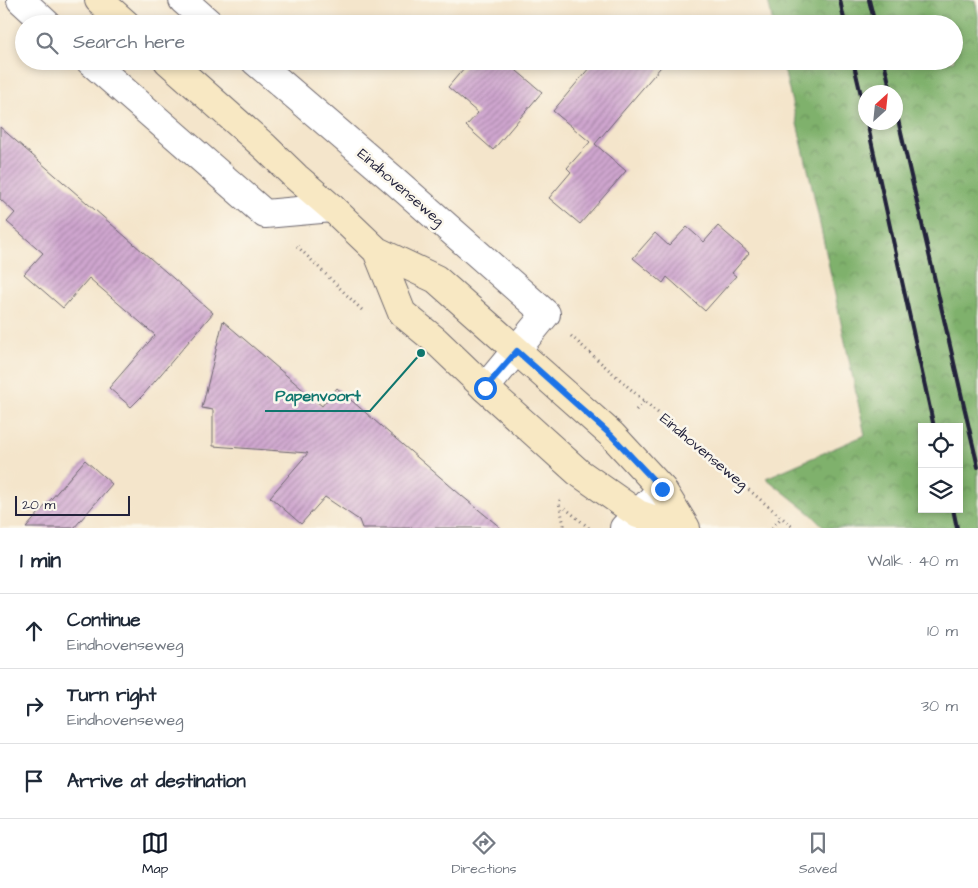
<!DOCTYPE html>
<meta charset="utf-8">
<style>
body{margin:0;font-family:"Architects Daughter",sans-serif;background:#f6f6f7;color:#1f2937}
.controls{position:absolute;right:15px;bottom:15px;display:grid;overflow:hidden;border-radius:0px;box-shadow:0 2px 8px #0003}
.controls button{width:45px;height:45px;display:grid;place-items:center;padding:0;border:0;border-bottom:1px solid #e0e1e3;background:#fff;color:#1f2937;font:25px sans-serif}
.compass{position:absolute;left:858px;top:85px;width:45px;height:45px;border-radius:50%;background:#fff;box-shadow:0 2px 8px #0003;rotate:27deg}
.scale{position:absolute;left:15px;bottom:12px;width:115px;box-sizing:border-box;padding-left:5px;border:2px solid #22223b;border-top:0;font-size:14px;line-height:18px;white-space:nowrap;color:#22223b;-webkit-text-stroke:4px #fbf7ec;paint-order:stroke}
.stop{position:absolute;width:15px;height:15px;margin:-11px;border:4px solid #1a73e8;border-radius:50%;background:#fff}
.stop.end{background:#1a73e8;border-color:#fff;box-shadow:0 1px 5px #0008}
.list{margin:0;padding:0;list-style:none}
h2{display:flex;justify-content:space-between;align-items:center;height:65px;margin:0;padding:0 20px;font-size:21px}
h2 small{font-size:16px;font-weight:400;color:#747a83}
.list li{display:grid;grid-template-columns:32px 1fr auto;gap:15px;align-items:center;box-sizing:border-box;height:75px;padding:0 20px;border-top:1px solid #e0e1e3}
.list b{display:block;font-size:19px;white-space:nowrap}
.list p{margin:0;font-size:16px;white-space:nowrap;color:#747a83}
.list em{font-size:16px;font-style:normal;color:#747a83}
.icon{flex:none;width:28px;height:28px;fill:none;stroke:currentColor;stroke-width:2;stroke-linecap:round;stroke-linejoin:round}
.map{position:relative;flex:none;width:978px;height:528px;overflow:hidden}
.search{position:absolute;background:#fff;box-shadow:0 2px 8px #0003;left:15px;right:15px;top:15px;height:55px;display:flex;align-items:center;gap:12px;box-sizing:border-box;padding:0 18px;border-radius:28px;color:#747a83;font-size:19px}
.sheet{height:290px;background:#fff}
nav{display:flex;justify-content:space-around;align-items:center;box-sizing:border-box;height:70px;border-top:1px solid #e0e1e3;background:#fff;font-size:14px;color:#747a83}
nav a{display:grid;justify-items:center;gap:2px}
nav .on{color:#111827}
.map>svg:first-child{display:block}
.forest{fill:url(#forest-crowns);stroke:#506a54;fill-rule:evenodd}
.building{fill:url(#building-hatch)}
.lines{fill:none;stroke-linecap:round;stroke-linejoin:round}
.minor-casing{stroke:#6c666d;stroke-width:30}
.secondary-casing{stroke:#6c666d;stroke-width:30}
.path{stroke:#6c666d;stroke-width:3;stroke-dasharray:1 4;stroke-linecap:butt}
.minor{stroke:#fff;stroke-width:28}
.secondary{stroke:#f8e8c3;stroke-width:28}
.rail{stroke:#22223b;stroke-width:4}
.route{stroke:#1a73e8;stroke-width:6}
.labels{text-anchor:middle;stroke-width:5;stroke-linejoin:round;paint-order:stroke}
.street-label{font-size:15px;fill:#22223b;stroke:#fbf7ec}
.leader{fill:none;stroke:#0f766e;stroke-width:2}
.callout-dot{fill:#0f766e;stroke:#fbf7ec;stroke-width:2}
.callout-label{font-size:16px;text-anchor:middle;font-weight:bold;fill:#0f766e;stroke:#fbf7ec;stroke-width:5;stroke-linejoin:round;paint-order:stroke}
</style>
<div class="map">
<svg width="978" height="528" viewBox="0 0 978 528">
<defs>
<pattern id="forest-crowns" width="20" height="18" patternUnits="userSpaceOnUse" patternTransform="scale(1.25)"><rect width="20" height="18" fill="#7fb16c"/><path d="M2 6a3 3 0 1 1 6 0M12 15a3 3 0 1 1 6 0" fill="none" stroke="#68905a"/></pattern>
<pattern id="building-hatch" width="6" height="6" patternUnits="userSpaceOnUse" patternTransform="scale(1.25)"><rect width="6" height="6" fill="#cfa6cf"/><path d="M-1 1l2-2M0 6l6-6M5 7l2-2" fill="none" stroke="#a887a9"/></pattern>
</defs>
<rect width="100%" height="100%" fill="#fbf7ec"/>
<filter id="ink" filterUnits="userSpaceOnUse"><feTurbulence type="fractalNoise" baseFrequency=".02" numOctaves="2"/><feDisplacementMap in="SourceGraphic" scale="10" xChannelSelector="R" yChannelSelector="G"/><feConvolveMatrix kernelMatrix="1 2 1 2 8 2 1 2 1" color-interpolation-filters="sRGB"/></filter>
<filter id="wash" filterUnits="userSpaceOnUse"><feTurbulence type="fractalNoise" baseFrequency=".0096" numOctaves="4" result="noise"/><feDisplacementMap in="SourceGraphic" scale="20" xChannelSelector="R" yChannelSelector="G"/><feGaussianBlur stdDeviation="1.12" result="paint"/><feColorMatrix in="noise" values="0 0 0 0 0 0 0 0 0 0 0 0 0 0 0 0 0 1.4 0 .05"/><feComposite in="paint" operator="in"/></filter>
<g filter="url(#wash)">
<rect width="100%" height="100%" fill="#f4e5cb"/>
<!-- forest -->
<path class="forest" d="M768,0h207l3,16v512h-153l-14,-14 -45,-36 99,-43 -54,-253 -29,-121h172v-37h-181zM866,92h30v30h-30zM922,427h37v82h-37z"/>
<g id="blocks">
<!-- building -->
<path class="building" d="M470,61h35l37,31 -49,58 -27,-24 12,-13 -30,-26z
M595,61h71l-71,83 31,27 -46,53 -31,-26 22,-26 -4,-4 23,-26 -37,-31z
M0,127l213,186 -69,81 -13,13 -22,-19 46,-53 -66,-57 -26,30 -39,-34 19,-21 -36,-31 8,-9 -15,-14z
M718,226l31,27 -17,20 4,3 -31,35 -38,-34 -4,6 -30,-25 22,-25 14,13 18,-19 17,15z
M223,321l99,85 15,-18 125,108 39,32h-139l-3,-8 -34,-23 -24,27 -31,-27 38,-44 -95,-7v-36l-11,-2z
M85,460l27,24 -38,44h-48z"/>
</g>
</g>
<g filter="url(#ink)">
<use href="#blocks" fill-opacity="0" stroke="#6c666d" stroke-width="1"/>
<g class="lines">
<defs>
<path id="minor" d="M21,0l26,24
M183,0l27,24
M90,61l175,153 67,-6
M255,61l140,120 151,133 -61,74
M624,528l38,-39"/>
<path id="secondary" d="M99,0l27,24
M168,61l97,86 31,30 36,31 45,43 59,28 176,156 50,54 24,39
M377,251l25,62 33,27 50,48 93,84 60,42 41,14"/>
</defs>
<!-- minor casing -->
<use href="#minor" class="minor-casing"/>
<!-- secondary casing -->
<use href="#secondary" class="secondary-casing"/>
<!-- path -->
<path class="path" d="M297,246l65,64
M571,336l73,65 150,127
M636,410l8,-9
M560,500l-1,3 5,22 -1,3
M565,508l24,20
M772,528l10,-11"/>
<!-- minor -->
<use href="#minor" class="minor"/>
<!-- secondary -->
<use href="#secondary" class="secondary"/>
<!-- rail -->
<path class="rail" d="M840,0l5,24
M869,0l6,24
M853,61l13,55
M884,61l7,31
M896,111l82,356
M867,122l67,305
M953,509l4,19"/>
</g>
</g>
<g class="lines" filter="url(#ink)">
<!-- route -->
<path class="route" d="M485,388l32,-37 95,85 50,53"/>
</g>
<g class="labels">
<!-- street labels -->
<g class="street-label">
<text transform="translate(401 187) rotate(41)" y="5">Eindhovenseweg</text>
<text transform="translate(704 451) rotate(40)" y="5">Eindhovenseweg</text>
</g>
</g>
<!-- callouts -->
<path class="leader" d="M421 353L370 411H265"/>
<circle class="callout-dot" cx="421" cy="353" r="5"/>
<g class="callout-label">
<text x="318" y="401">Papenvoort</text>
</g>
</svg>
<div class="controls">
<button><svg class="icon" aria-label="locate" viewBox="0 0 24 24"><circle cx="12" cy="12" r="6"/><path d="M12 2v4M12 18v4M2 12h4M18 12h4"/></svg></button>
<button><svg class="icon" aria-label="layers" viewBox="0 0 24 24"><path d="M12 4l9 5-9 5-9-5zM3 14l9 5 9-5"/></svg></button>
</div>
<svg class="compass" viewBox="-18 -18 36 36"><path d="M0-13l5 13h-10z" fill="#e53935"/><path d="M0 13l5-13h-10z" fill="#747a83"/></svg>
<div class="scale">20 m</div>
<div class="stop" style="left:485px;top:388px"></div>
<div class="stop end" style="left:662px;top:489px"></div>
<div class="search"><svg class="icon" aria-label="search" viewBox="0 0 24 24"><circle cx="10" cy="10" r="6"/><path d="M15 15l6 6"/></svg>Search here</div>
</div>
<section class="sheet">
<h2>1 min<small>Walk · 40 m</small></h2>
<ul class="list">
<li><svg class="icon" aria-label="ahead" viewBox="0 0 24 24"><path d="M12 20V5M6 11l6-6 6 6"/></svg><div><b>Continue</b><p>Eindhovenseweg</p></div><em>10 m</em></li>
<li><svg class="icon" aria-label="right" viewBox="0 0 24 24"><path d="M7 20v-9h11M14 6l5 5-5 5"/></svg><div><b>Turn right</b><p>Eindhovenseweg</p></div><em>30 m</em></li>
<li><svg class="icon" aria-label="arrive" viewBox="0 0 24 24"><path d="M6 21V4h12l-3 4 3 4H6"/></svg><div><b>Arrive at destination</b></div></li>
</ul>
</section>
<nav>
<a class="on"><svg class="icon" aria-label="map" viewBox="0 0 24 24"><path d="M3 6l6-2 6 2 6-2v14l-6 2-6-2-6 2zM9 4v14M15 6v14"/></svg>Map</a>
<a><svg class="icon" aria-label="directions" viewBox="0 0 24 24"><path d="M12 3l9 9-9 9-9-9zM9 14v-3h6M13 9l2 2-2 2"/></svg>Directions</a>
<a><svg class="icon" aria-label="saved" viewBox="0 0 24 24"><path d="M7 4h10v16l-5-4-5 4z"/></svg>Saved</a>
</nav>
